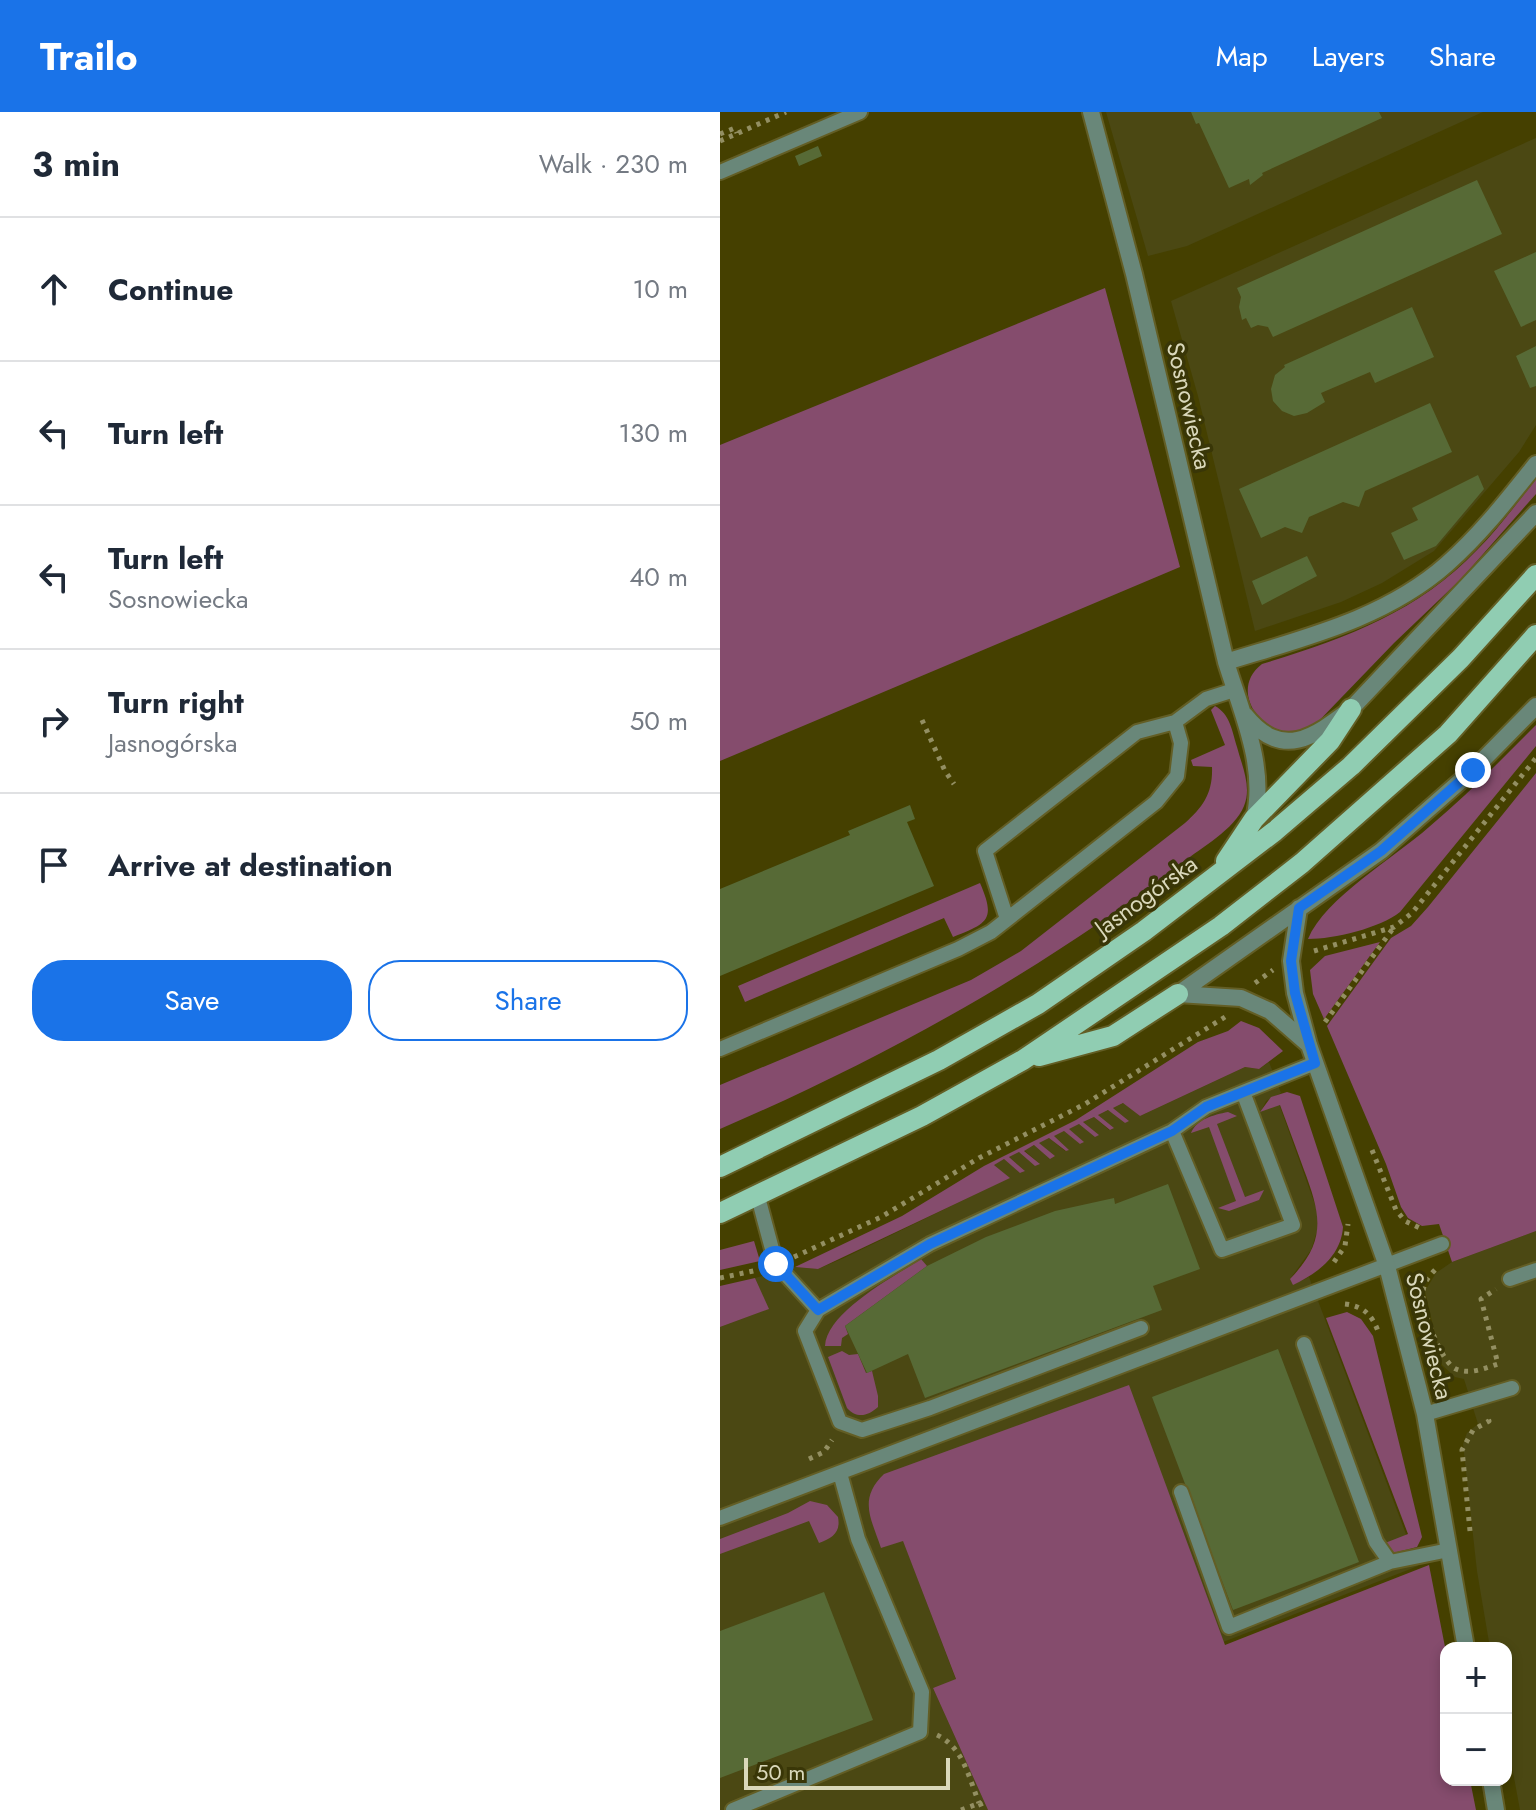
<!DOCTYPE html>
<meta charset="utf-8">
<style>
body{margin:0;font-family:Jost,sans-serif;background:#f2f2f3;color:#1f2937}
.controls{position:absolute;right:24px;bottom:24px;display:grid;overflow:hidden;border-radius:16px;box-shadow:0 4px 12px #0003}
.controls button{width:72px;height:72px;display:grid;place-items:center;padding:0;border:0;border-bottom:2px solid #e0e1e3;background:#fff;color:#1f2937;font:40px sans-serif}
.scale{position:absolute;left:24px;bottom:20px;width:206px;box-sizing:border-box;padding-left:8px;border:4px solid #dad8bb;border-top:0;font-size:22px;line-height:28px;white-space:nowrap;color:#dad8bb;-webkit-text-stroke:6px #393607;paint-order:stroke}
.stop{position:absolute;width:24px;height:24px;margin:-18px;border:6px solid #1a73e8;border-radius:50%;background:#fff}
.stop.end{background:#1a73e8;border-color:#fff;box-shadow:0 2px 8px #0008}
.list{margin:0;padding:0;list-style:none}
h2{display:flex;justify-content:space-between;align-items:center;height:104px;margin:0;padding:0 32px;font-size:34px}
h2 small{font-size:26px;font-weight:400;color:#747a83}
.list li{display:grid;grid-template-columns:52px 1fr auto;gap:24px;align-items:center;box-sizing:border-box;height:144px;padding:0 32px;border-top:2px solid #e0e1e3}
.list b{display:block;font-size:30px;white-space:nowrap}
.list p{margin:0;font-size:26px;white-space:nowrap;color:#747a83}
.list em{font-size:26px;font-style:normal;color:#747a83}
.actions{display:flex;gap:16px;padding:24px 32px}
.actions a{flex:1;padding:18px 0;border:2px solid #1a73e8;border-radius:32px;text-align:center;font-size:28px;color:#1a73e8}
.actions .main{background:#1a73e8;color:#fff}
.icon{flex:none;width:44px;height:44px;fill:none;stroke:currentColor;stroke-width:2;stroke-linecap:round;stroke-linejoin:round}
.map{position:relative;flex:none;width:816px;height:1698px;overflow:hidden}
header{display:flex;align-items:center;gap:48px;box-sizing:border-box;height:112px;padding:0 40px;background:#1a73e8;color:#fff}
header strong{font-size:38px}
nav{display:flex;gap:44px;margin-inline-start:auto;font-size:28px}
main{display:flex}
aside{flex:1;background:#fff}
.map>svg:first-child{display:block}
.built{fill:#4b4813}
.green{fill:#854c6d}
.building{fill:#576a36}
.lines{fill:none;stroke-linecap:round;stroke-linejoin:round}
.lane-casing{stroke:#635e25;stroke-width:18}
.street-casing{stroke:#635e25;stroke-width:20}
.primary-casing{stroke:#635e25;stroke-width:24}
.path{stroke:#938f62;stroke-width:5;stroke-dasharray:4 6;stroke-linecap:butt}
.lane{stroke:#698779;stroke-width:14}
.street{stroke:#698779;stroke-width:16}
.primary{stroke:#90cdb2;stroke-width:20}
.route{stroke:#1a73e8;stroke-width:10}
.labels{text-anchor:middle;stroke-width:7;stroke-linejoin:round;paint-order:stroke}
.street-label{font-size:24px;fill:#dad8bb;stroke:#393607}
</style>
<header>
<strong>Trailo</strong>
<nav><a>Map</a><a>Layers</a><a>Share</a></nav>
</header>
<main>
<aside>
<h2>3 min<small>Walk · 230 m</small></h2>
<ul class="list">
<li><svg class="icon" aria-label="ahead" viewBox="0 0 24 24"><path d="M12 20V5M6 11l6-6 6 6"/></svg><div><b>Continue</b></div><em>10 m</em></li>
<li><svg class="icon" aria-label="left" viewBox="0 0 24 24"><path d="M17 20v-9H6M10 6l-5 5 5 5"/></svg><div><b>Turn left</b></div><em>130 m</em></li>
<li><svg class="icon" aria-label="left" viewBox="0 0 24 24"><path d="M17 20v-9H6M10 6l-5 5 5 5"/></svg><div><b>Turn left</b><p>Sosnowiecka</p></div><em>40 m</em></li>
<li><svg class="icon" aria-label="right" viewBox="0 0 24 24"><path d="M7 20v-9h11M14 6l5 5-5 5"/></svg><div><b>Turn right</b><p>Jasnogórska</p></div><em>50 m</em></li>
<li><svg class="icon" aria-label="arrive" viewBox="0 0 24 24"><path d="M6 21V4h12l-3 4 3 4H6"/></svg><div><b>Arrive at destination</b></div></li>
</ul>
<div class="actions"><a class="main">Save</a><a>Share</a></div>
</aside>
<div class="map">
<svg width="816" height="1698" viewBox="0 0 816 1698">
<rect width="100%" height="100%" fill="#454000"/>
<!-- built -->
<path class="built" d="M386,0h377l-296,134 -39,10z
M816,26v287l-17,27 -85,99 -52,32 -41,19 -86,29 -57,-235 -27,-95z
M549,950l12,31 -15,8 -5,10 18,-7 39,109 -1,18 -6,19 -21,29 4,5 15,-7 109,289 -200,78 -93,-253 -244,157 22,-8 53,140 -23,8 55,122h-268v-483l48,-18 -13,-31 40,-11 23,2 26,-11 165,-80 -16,-14 11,-5 17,14 3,-3 -15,-13 10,-5 20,11 -15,-13 11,-5 19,11 -16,-13 11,-5 16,13 3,-1 -15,-14 11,-5 17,13 2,-2 -15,-13 11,-5 19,11 -15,-13 11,-5 15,13 4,-1 -15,-14 11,-5 16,13 3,-3 -15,-12 11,-5 16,13 105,-49 14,2z
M816,1119v579h-16l-14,-76v-86h-16l-13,-77 -14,-127 4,-11 11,-9 -14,-45 -9,-2 -13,-12 -17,-74 11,-18 16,-11z"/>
<!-- green -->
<path class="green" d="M385,176l75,279 -460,194v-316z
M816,367v15l-74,84 -68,65 -81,84c-5,2 -12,5 -18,5 -36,2 -66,-43 -33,-68 81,-25 155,-51 215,-114 22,-22 40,-47 59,-71z
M495,594c15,8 17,25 22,41 5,19 15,40 7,59 -10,24 -42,41 -62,57 -141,108 -299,196 -462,266v-44l251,-105 50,-29 164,-128c18,-16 28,-30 27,-56l-19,-1 -2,-6 34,-15 -14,-35z
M816,613v21l-136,166c-20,16 -66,27 -92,27 17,-41 86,-81 121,-112 38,-32 72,-67 107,-102z
M816,661v458l-84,31 -13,-38 -17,2 -14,-8 -7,-11 -15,-43 -59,-138 64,-88 20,-12 17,-19z
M260,771c16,37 8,40 -27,54l-9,-19 -199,84 -7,-16z
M660,830l-56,77 -11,-25 -3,-24 15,-14z
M521,909l18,7 24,23 -24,18 -14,-2 -105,49 -17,-13 -10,5 16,13 -4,2 -17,-13 -10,5 16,13 -4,2 -16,-13 -11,5 16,13 -4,2 -16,-13 -10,5 15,13 -4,2 -16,-13 -10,5 15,14 -3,1 -17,-13 -10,5 16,13 -5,3 -16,-14 -10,6 16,13 -5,2 -16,-14 -10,5 16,14 -5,2 -16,-14 -10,6 16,13 -192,91 -23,-2 107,-51 82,-50 92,-46 122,-78 30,-11z
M567,980l13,4 43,131c-2,29 -25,46 -50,58l-3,-6c37,-38 31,-64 14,-109 -8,-22 -16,-44 -24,-65l-20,7 11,-15z
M508,1000l9,4 -20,8 28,73 19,-7 -5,10 -30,11 -11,-3 18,-7 -27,-74 -18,6c6,-14 22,-18 37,-21z
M34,1129l6,20 -40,9v-20z
M201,1147l6,7 -82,60 3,8 -6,4 -1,8h-16c2,-34 68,-69 96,-87z
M35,1166l14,31 -49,18v-41z
M627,1200l14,7 12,17 49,201 -5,10 -24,6 -8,-10 23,-9 -82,-216z
M122,1239l7,4 9,-1 8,19 6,-2 6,25v11c-10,9 -21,12 -31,1l-19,-51z
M409,1273l96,260 204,-80 17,87v128h24l6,30h-488l-55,-122 23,-9 -53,-138 -22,7c-10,-30 -23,-49 3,-74z
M90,1389l17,4 11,12c3,16 -6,21 -19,26l-10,-22 -89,33v-15l68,-26z"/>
<!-- building -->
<path class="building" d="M471,0h188l3,6 -120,55 1,2 -13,10 -1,-6 -20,9 -30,-65 -3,1z
M98,34l4,10 -23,10 -4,-10z
M757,68l25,54 -229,103 -5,-10 -10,-2 -7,3 -5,-10 -4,2 -3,-13 2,-10 -4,-9z
M816,140v68l-15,7 -27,-56z
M692,195l22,50 -59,26 -5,-11 -49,21 4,9 -18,11 -13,3 -12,-5 -9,-10 -2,-12 4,-14 10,-8 -1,-2z
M816,234v40l-6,2 -14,-32z
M710,291l22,49 -87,39 -6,16 -16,-5 -34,15 -7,16 -17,-6 -24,11 -22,-49z
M758,363l6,14 -48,57 -32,14 -13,-27 27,-13 -6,-12z
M587,444l10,20 -55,29 -10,-24z
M190,693l5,14 -8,3 27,64 -214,90v-87l130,-54 -2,-4z
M448,1072l32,85 -47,17 9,24 -237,88 -17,-44 -41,19 -22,-47 82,-60 59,-29 69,-26 59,-13 1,6z
M558,1237l81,213 -126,48 -81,-213z
M104,1480l49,128 -153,58v-147z"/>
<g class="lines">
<defs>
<path id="lane" d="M0,60l140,-60
M287,807l-22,-68 152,-119 38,-10 31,-23 28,-9
M0,937l238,-100 33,-17 165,-130 21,-26 4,-33 -6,-21
M452,1019l50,119 71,-25 -50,-133
M38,1085l18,67 42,46
M790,1167l26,-9
M421,1216l-211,80 -68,22 -22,-8 -35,-91 13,-21 112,-66 242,-113 34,-24 109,-44
M584,1232l72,198 14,20 59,-12
M705,1302l87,-26
M461,1380l48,135 161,-65
M0,1406l722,-274
M13,1698l187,-78 2,-40 -64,-153 -18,-66"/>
<path id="street" d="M371,0l43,162 92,388c15,49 41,105 28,157
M506,550c77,-24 159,-43 221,-98 34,-30 61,-65 89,-100
M525,603c37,46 69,22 106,-6l185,-196
M579,796l-8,53 4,32 14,52 78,221 38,148 41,234
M458,882l203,-143 92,-81 63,-64
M458,882l63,4 29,13 39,34
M771,1668l5,30"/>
<path id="primary" d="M506,749l28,-42 76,-78 21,-32
M319,944l74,-20 65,-42
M0,1055l219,-107 99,-56 106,-73 131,-100 76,-65 110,-108 75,-83
M0,1101l202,-97 101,-56 198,-134 81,-63 146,-129 88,-99"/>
</defs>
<!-- lane casing -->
<use href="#lane" class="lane-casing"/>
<!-- street casing -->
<use href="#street" class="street-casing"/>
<!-- primary casing -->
<use href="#primary" class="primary-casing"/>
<!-- path -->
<path class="path" d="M0,22l15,-6 2,5
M0,29l66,-29
M202,608l23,51 9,13
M594,839l80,-24 18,-14 124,-155
M535,871l18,-13
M605,910l69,-95
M652,1038l24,60 9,11 17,8
M74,1145l87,-40 98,-59 106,-54 140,-87
M614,1150l11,-16 3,-22
M715,1158c-6,6 -11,12 -12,22 -2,16 18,71 33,77 14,6 29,-1 42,-5l-17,-65 15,-10
M0,1166l38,-8
M625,1192c19,2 28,12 34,30
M89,1347l15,-7 8,-12
M750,1419l-8,-81 11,-20 16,-9 -2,-6
M217,1623c26,12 32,43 42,68
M241,1698l19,-7 3,7"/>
<!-- lane -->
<use href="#lane" class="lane"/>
<!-- street -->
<use href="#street" class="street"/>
<!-- primary -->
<use href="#primary" class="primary"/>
</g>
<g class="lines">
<!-- route -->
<path class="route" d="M56,1152l42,46 112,-66 242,-113 34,-24 109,-44 -20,-70 -4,-32 8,-53 82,-57 92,-81"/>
</g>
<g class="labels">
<!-- street labels -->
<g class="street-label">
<text transform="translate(469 294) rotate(77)" y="8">Sosnowiecka</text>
<text transform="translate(426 784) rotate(-36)" y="8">Jasnogórska</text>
<text transform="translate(709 1224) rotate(76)" y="8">Sosnowiecka</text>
</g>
</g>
</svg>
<div class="controls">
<button>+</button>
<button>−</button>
</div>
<div class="scale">50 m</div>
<div class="stop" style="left:56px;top:1152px"></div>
<div class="stop end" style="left:753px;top:658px"></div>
</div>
</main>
